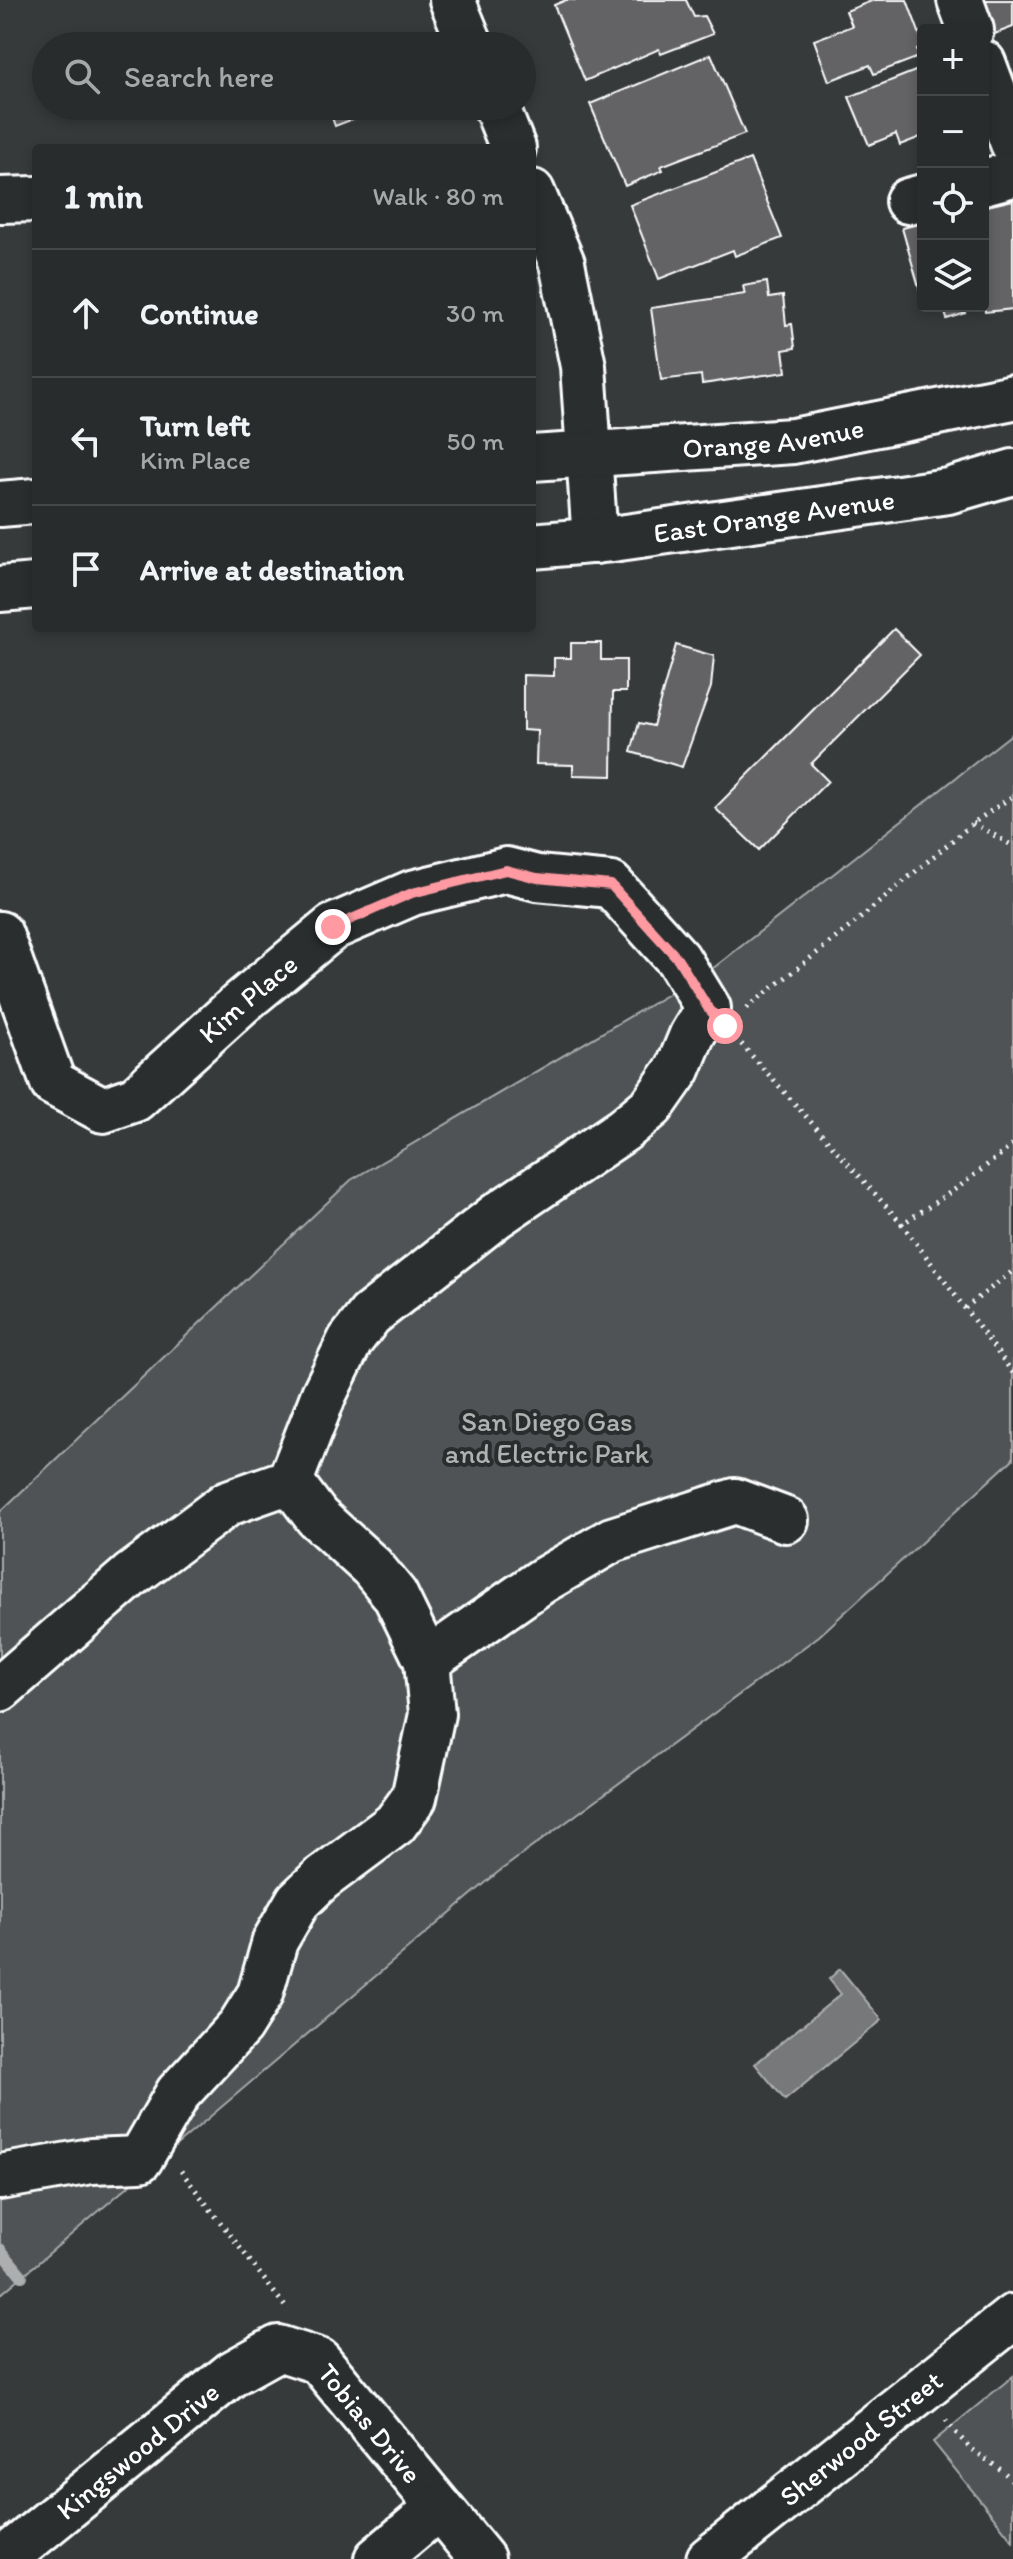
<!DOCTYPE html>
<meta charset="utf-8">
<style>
body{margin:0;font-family:Itim,sans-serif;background:#313434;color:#f1f3f6}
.controls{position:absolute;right:24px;top:24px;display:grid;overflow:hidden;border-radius:8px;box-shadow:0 4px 12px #0003}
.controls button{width:72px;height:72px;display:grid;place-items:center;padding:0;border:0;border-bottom:2px solid #454848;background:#292c2c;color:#f1f3f6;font:40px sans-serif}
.stop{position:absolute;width:24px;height:24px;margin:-18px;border:6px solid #ff9aa2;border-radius:50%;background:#fff}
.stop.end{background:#ff9aa2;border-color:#fff;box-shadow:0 2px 8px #0008}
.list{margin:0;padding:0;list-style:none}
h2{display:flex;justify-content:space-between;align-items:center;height:104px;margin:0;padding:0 32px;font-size:34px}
h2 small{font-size:26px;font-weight:400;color:#a5a7a9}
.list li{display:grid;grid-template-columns:52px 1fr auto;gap:24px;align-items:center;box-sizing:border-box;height:128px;padding:0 32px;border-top:2px solid #454848}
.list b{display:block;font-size:30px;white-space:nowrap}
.list p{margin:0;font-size:26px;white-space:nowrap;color:#a5a7a9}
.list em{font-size:26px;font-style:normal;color:#a5a7a9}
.icon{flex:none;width:44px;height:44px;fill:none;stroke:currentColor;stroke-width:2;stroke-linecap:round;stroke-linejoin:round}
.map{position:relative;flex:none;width:1013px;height:2559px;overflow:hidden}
.search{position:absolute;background:#292c2c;box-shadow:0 4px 12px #0003;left:32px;top:32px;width:504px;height:88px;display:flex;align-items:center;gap:20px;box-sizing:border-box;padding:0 28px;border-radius:44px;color:#a5a7a9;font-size:30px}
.panel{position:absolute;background:#292c2c;box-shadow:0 4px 12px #0003;left:32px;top:144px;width:504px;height:488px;border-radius:8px}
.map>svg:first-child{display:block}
.green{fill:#505354;stroke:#a8a9aa;stroke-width:2}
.water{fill:#767879;stroke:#adaeaf;stroke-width:2}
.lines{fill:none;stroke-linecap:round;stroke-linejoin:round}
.stream{stroke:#adaeaf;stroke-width:12}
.building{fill:#636465;stroke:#fff;stroke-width:2}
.minor-casing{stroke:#fff;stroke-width:50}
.major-casing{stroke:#fff;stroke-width:50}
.path{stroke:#fff;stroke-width:5;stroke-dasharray:2 6;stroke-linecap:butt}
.minor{stroke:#2a2d2e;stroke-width:44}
.major{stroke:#2a2d2e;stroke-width:44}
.route{stroke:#ff9aa2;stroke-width:10}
.labels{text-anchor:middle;stroke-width:8;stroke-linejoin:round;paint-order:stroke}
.street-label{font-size:28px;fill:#fff;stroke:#2a2d2e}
.park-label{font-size:28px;fill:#b0b2b2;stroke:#2a2d2e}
</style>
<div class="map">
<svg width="1013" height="2559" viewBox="0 0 1013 2559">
<rect width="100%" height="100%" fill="#373a3b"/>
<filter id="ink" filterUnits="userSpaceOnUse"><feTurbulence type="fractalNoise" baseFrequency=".0125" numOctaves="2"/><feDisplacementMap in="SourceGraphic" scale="16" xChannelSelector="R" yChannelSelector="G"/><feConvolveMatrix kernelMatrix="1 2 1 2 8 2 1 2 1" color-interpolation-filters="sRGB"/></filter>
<g filter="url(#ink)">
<!-- green -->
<path class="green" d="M1013,733v726l-194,177 -322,237 -497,422v-783l351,-332 365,-214z
M1013,2376v165l-80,-99z"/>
<!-- water -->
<path class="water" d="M840,1969l42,51 -97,80 -30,-36 86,-70 -12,-15z"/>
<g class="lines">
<!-- stream -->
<path class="stream" d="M0,2249l22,27"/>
</g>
<!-- building -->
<path class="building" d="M566,0h120l8,17 10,-1 9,18 -52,20 -2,-5 -74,32 -31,-76z
M874,0h33l16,43v5l-6,2 2,7 -45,17 -4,-9 -41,16 -15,-41 38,-14 -6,-15z
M982,0h31v27l-21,8z
M711,54l34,80 -84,32 2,4 -38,16 -35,-82z
M923,68v68l-23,9 -4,-11 -27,11 -20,-48z
M328,106h59l-52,20z
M750,159l32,79 -47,18 -2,-6 -74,29 -29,-74z
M1013,200v109l-28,3 -2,-11v-94z
M923,218v83l-21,-73 17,-4 -1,-4z
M767,282l2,16 14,-2 3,29 6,-1 3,24 -12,2 3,22 -84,12 -1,-9 -40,5 -10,-72 94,-14 -2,-8z
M943,306h21l2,7 -19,6z
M894,629l26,26 -109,109 17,17 -69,69 -44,-42z
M571,643h30v17h25v32h-13l-1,84 -39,-1v-10l-37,-1 1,-33 -14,-1v-55l31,1v-18h17z
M676,645l38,11 -3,31 -29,80 -51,-15 8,-29 14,3z"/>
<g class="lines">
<defs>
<g id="minor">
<path d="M452,0l19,46"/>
<path d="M960,0l11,30"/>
<path d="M983,63l30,80"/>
<path d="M496,106l17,42"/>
<path d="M983,182l30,-8"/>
<path d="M532,192l30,71 21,103 6,87"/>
<path d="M0,200l36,-1"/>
<path d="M908,201l15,-4"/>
<path id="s1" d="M0,934l53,149 50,27 32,-11 107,-97 91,-75 79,-34 94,-23 31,8 74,7 67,74 30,49 -16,27 -14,34 -26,37 -29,24 -127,86 -126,99 -20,26 -26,53 -34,87"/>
<path d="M0,1689l130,-113 98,-73 62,-22 27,36 55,50 23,28 32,66"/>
<path d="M0,2177l91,-16 49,-2 38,-66 62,-67 20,-32 15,-53 23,-40 23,-22 74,-55 19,-26 18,-84 -5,-53 115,-80 70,-41 123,-39 51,19"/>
<path id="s2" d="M4,2559l229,-186 45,-25 41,13 163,198"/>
<path d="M377,2559l62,-52"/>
<path id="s3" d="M709,2559l304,-242"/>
</g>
<g id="major">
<path d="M589,453l6,88"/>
<path id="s4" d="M532,458l261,-17 220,-44"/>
<path d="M0,504l36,-3"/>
<path id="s5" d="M532,546l80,-7 336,-48 65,-19"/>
<path d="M0,589l36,-3"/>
</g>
</defs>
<!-- minor casing -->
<use href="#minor" class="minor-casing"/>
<!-- major casing -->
<use href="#major" class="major-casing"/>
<!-- path -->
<path class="path" d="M973,823l40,23
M747,1008l104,-82 122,-103 40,-27
M736,1038l166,186
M1013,1145l-53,41 -58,38 111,149
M965,1308l48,-37
M181,2171l106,138
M946,2420c9,12 19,24 31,33 13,10 25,16 36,28"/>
<!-- minor -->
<use href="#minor" class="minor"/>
<!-- major -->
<use href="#major" class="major"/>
</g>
</g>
<g class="lines" filter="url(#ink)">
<!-- route -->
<path class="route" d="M333,927l79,-34 94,-23 31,8 74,7 67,74 30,49 17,18"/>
</g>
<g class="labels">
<!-- street labels -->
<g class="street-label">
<text dy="10" stroke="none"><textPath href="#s4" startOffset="242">Orange Avenue</textPath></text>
<text dy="10" stroke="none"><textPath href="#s5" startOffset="244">East Orange Avenue</textPath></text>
<text dy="10" stroke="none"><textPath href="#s1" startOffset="400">Kim Place</textPath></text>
<text dy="10" stroke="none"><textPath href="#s2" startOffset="470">Tobias Drive</textPath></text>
<text dy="10" stroke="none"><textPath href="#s3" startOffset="194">Sherwood Street</textPath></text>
<text dy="10" stroke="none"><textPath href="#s2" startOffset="172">Kingswood Drive</textPath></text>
</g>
<!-- park labels -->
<g class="park-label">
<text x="547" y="1431">San Diego Gas<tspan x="547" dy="32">and Electric Park</tspan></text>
</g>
</g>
</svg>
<div class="controls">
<button>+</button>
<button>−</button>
<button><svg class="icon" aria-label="locate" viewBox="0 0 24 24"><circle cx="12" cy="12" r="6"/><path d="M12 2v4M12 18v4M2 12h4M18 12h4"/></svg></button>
<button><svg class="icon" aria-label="layers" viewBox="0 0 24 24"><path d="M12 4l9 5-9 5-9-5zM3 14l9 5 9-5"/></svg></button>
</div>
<div class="stop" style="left:725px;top:1026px"></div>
<div class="stop end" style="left:333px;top:927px"></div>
<div class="search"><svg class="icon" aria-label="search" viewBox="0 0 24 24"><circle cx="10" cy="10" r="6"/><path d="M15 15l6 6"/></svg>Search here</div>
<section class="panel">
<h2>1 min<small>Walk · 80 m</small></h2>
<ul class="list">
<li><svg class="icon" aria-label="ahead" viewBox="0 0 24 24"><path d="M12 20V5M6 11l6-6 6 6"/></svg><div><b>Continue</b></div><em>30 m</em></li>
<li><svg class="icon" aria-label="left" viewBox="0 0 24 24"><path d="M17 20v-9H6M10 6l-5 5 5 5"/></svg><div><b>Turn left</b><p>Kim Place</p></div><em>50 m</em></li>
<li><svg class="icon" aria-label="arrive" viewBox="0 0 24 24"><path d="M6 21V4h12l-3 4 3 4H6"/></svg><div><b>Arrive at destination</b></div></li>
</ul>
</section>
</div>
